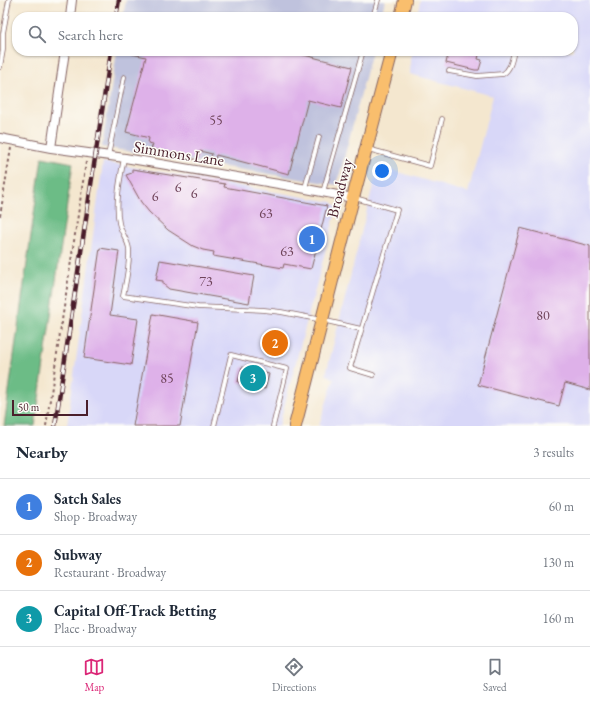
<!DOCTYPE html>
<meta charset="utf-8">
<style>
body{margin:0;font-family:"EB Garamond",serif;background:#f6f6f7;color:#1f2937}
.scale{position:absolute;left:12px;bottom:10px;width:76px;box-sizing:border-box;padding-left:4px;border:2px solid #4a1f2b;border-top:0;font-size:11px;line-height:14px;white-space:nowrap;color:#4a1f2b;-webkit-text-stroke:3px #fdfcf7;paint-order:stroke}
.you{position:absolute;left:382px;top:171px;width:14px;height:14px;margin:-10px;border:3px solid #fff;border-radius:50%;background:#1a73e8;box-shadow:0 0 0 6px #1a73e833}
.badge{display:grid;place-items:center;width:26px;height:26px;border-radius:50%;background:#db2777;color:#fff;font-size:13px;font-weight:700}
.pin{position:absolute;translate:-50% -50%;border:2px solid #fff;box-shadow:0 1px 4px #0006}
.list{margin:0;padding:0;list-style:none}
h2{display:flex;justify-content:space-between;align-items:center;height:52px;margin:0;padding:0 16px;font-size:17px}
h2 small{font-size:13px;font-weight:400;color:#747a83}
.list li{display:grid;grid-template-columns:26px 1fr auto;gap:12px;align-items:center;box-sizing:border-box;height:56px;padding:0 16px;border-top:1px solid #e0e1e3}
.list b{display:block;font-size:15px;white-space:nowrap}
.list p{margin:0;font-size:13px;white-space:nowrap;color:#747a83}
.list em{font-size:13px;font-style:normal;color:#747a83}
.icon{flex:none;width:22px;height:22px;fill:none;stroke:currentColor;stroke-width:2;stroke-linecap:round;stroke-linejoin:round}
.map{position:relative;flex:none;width:590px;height:426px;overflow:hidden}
.search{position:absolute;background:#fff;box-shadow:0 1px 3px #0004;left:12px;right:12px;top:12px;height:44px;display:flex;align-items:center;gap:10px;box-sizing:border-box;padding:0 14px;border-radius:16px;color:#747a83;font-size:15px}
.sheet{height:220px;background:#fff}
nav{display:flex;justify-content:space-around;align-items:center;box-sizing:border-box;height:56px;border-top:1px solid #e0e1e3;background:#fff;font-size:11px;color:#747a83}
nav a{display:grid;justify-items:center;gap:2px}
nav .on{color:#db2777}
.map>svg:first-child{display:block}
.built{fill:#d8d7f8}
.industrial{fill:#bfc2dd}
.forest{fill:#6cbc86;stroke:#5b6e58}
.building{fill:#deb1e9}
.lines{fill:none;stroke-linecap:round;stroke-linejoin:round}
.lane-casing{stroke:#866564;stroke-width:5.5}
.street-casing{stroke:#866564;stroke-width:10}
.primary-casing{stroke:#866564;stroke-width:14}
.path{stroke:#866564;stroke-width:2;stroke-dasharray:3 3;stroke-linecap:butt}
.lane{stroke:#fff;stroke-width:4}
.street{stroke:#fff;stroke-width:8}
.primary{stroke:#f9be6d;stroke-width:12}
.rail-casing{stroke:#4a1f2b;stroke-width:4.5}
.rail{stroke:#fdfcf7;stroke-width:3;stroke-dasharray:9;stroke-linecap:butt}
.labels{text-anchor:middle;stroke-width:3;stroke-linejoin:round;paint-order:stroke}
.number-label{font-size:14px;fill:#6f445a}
.street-label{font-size:16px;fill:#4a1f2b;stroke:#fdfcf7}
</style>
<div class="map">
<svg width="590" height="426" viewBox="0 0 590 426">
<rect width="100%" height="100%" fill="#fdfcf7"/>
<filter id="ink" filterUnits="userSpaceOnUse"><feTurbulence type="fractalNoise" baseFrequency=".025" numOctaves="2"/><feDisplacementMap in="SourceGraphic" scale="8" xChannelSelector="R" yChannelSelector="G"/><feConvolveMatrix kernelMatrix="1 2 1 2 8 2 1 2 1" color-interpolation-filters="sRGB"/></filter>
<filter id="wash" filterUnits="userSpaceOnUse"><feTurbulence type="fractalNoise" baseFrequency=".012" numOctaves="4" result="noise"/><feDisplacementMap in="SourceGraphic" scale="16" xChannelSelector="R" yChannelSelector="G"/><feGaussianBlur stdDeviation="0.9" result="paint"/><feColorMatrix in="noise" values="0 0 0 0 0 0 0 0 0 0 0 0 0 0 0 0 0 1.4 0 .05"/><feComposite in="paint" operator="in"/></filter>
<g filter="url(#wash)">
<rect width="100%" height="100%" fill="#f4e7cf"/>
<!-- built -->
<path class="built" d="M420,0h170v426h-271l15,-47 -8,-5 52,-208 90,27 25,-97 -83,-22 1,-23h162v-34h-156z
M103,162l229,40 5,5 -58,219h-212z"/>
<!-- industrial -->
<path class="industrial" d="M126,0h259l-4,17h-258z
M117,51h255l-35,134 -235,-38z"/>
<!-- forest -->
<path class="forest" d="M42,157l31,6 -38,263h-31z"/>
<g id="blocks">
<!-- building -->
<path class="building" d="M133,51h155l64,16 -11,41 -33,-8 -19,74 -73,-19 -1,4 -4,-2 1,-3 -12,-3 -3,9 -46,-11 2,-5 -5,-1 1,-5 -23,-6 20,-75 -14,-3z
M449,51h31l-2,8 4,1 -3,10h-4l-29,-7z
M132,169l93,15 -1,3 103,19 -16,63 -27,-5 -1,4 -70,-12 1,-4 -11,-2 -10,-4 -25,-16 -19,-18 -8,-10 -15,-27 6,-2z
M520,228l70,18v144l-25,-7 -6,23 -81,-21z
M100,248l19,3 -9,64 28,4 -7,46 -47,-7z
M160,260l94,16 -5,27 -80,-14 -6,-5v-3l-7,-1z
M153,314l45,8 -18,104h-47z
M272,332l12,4 -5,17 -12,-3z
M242,367l27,7 -4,15 -27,-7z"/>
</g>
</g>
<g filter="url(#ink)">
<use href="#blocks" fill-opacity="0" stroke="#866564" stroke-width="1"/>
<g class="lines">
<defs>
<path id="lane" d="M373,17l5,-17
M0,67l3,-17v-17l6,-33
M449,71l28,5 26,-2c8,-5 9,-15 11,-23
M368,149l62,17 12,-47
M108,156l16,-79
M124,158c-4,21 -9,45 -5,65 2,10 9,17 10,26 1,16 -3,32 -6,47l75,11 66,3 17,2 41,8 39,9
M305,188l14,-51
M323,192l40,-141
M355,198l42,12 -47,158 23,7
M214,426l17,-71 56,14 -14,57"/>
<path id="street" d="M70,17l2,-17
M0,138l51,10 74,10 171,29 57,11
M51,148l14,-97"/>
<path id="primary" d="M401,17l4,-17
M295,426l58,-228 39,-147"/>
</defs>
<!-- lane casing -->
<use href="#lane" class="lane-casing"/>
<!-- street casing -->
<use href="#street" class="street-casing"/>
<!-- primary casing -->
<use href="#primary" class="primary-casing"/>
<!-- path -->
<path class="path" d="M0,216l11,-68
M46,426l40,-264"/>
<!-- lane -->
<use href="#lane" class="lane"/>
<!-- street -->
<use href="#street" class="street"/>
<!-- primary -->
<use href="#primary" class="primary"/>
<defs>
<path id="rail" d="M116,17l3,-17
M55,426l56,-375"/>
</defs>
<!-- rail casing -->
<use href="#rail" class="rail-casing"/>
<!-- rail -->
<use href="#rail" class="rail"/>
</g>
</g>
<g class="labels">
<!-- number labels -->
<g class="number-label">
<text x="216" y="125">55</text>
<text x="178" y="192">6</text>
<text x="194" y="198">6</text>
<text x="155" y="201">6</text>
<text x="266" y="218">63</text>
<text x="287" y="256">63</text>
<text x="206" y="286">73</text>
<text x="543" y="320">80</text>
<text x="167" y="383">85</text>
</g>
<!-- street labels -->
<g class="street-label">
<text transform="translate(179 153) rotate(9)" y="6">Simmons Lane</text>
<text transform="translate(339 188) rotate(-75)" y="6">Broadway</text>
</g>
</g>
</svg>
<div class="scale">50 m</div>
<div class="you"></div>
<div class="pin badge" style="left:312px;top:239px;background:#3f7fe0">1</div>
<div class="pin badge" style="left:275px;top:343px;background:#e8710a">2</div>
<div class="pin badge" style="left:253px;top:378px;background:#0f9aa8">3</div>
<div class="search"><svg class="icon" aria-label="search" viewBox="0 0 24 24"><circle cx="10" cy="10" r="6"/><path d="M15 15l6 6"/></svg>Search here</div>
</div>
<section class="sheet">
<h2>Nearby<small>3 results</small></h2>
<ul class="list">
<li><span class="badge" style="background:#3f7fe0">1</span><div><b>Satch Sales</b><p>Shop · Broadway</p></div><em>60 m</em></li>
<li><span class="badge" style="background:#e8710a">2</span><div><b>Subway</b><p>Restaurant · Broadway</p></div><em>130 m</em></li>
<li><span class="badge" style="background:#0f9aa8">3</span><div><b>Capital Off-Track Betting</b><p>Place · Broadway</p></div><em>160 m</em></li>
</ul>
</section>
<nav>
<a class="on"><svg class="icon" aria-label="map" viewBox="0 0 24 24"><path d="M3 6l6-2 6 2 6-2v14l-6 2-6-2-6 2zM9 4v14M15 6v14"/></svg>Map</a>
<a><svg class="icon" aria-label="directions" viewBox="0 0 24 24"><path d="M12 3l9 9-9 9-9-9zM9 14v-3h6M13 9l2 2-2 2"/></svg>Directions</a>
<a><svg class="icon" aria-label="saved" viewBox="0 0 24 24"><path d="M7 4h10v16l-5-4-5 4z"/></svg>Saved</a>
</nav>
